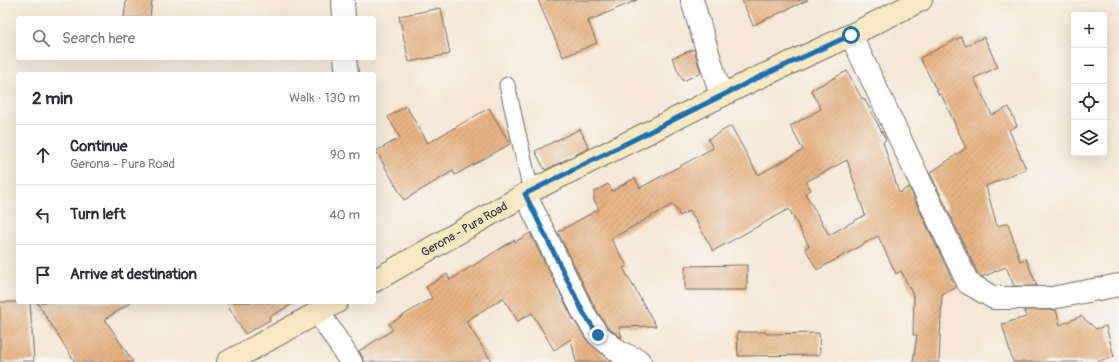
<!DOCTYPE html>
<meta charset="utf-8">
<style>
body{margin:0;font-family:Pangolin,sans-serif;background:#f2f2f3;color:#2b2b33}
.controls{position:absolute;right:12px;top:12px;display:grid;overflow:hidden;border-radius:4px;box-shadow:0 4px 16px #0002}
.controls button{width:36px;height:36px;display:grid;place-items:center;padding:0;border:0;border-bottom:1px solid #e1e1e2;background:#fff;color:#2b2b33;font:20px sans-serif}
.stop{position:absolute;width:12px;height:12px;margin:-9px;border:3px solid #1f6fb2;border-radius:50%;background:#fff}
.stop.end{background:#1f6fb2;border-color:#fff;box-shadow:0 1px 4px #0008}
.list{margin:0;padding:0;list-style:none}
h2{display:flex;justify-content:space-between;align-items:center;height:52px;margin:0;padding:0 16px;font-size:17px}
h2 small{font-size:13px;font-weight:400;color:#7c7c81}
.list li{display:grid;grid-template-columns:26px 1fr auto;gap:12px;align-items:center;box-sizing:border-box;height:60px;padding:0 16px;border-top:1px solid #e1e1e2}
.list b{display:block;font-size:15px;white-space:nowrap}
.list p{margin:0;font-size:13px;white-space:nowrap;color:#7c7c81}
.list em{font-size:13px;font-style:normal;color:#7c7c81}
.icon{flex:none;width:22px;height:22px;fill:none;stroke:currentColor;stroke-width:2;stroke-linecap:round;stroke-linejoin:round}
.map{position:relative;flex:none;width:1119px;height:362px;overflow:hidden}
.search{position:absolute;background:#fff;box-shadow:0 4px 16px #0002;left:16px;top:16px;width:360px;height:44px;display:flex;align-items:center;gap:10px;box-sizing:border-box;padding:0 14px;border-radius:4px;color:#7c7c81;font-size:15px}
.panel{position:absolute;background:#fff;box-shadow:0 4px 16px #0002;left:16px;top:72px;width:360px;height:232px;border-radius:4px}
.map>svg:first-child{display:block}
.building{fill:url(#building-hatch);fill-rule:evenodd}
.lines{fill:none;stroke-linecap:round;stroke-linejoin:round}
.lane-casing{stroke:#716d66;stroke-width:17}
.street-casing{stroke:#716d66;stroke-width:24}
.secondary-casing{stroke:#716d66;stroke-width:24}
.lane{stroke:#fff;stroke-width:15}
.street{stroke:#fff;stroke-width:22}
.secondary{stroke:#f6e9c3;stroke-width:22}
.route{stroke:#1f6fb2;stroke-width:5}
.labels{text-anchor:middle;stroke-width:3;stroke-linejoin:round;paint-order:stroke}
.street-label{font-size:12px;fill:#2b2b2b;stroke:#f6f6f2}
</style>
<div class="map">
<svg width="1119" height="362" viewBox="0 0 1119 362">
<defs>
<pattern id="building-hatch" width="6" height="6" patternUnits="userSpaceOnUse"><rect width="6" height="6" fill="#e6b383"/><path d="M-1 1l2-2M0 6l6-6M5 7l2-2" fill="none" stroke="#c59a71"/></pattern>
</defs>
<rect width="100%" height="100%" fill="#f6f6f2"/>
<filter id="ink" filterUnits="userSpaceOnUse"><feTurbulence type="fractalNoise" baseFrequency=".025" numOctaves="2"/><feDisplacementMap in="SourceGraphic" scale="8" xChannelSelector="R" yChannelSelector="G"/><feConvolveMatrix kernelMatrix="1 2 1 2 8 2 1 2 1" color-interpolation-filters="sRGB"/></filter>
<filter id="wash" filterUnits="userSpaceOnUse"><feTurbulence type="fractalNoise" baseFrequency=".012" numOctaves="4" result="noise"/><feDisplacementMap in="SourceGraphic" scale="16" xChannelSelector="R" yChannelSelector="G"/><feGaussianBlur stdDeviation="0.9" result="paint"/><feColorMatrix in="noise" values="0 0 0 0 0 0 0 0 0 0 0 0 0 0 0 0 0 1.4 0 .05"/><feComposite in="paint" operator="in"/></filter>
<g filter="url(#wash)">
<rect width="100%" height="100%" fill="#f4e7d5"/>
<g id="blocks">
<!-- building -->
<path class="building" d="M126,0h26l-2,18h-26z
M538,0h99l-49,21 9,22 -34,14z
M742,0h66l-55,25z
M441,8l9,46 -41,8 -10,-46z
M961,37l5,9 18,-9 14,30 -24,11 18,37 17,-8 8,19 -8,4 17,39 -40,17 11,40 11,-3 12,38 6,-2 11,27h-23l-8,-19 -24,10 -4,-3 -48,-101 36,-25 -25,-54 -2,1 -19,-37z
M694,49l7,24 -18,8 -11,-23z
M847,71l15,28 2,-1 22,42 -3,2 16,51 10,-6 47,101 -14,6 -3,68h-26l4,-27h-4l1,-38 -13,-26 -5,3 -18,-38 -61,34 -12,-22 4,-2 -20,-37 -76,42 -23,-41 -10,6 -7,-12 -62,35 16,27 -4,2 33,58 -37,1 3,11 -15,-11 -13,-21 -36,-74 41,-23 -5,-9v-8l14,-8 4,7 23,-13 5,10 73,-40 -5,-9 23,-13 27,49 45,-25 -13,-24 31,-17 -10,-19zM847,160l18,55 -36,20 -24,-42 6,-3 -5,-8z
M406,106l22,37 61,-35 21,36 -55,31 -2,-4 -49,29 -28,-49 24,-13 -12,-21z
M580,129l9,19 -44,22 -10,-19z
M530,233l43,86 15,23 24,20h-36l-5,-23 -17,11 -22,-37 -14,8 -15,-23 -37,23 26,41h-129l-1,-6 -3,-5 34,-21 -4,-6 43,-26 -6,-11 21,-13 3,6 64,-40 1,2z
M747,265v25h-62v-24z
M0,302h30l4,59 -34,1z
M37,302h95l-27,17 28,43h-58z
M226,302h70l-27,15 1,3 -25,14z
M1024,310h32l4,15 21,-9 15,13 10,-3 8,31 -19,5h-82l-11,-38 24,-7z
M737,332h29v2l53,-1 1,21 -1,1 -81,1z"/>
</g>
</g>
<g filter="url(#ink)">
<use href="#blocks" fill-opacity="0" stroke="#716d66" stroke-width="1"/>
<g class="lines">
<defs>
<path id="lane" d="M507,85l24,106"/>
<path id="street" d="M343,0l1,18
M692,0l29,96
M851,35l117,248 26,15h58l67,-13
M345,58l2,16
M525,194l58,118 15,23 21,17 19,8 2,2
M319,313l32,49"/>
<g id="secondary">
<path id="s1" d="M374,281l157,-90 220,-110 100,-46 70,-35"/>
<path d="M228,362l109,-60"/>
</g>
</defs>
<!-- lane casing -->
<use href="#lane" class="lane-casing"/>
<!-- street casing -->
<use href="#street" class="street-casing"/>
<!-- secondary casing -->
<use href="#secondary" class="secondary-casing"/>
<!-- lane -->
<use href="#lane" class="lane"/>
<!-- street -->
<use href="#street" class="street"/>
<!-- secondary -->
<use href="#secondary" class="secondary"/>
</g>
</g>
<g class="lines" filter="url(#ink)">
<!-- route -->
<path class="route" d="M598,335l-15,-23 -58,-118 226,-113 100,-46"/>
</g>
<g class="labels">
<!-- street labels -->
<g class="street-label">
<text dy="4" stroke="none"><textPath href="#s1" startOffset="104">Gerona - Pura Road</textPath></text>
</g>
</g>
</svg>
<div class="controls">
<button>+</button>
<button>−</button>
<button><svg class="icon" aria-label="locate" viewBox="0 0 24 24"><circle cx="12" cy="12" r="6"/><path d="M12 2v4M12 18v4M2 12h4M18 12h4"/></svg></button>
<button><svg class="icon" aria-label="layers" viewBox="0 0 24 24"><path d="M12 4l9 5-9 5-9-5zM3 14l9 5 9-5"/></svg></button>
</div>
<div class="stop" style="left:851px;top:35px"></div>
<div class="stop end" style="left:598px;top:335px"></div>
<div class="search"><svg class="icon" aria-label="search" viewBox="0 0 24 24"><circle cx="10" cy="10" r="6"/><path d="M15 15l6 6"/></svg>Search here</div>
<section class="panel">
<h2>2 min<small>Walk · 130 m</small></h2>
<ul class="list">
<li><svg class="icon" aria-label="ahead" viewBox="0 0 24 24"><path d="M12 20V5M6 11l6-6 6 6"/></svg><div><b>Continue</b><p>Gerona - Pura Road</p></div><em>90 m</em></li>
<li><svg class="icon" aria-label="left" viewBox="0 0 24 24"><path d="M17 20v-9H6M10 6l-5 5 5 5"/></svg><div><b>Turn left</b></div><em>40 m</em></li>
<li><svg class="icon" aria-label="arrive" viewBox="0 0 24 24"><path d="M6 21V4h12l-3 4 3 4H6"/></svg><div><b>Arrive at destination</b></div></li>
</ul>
</section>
</div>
